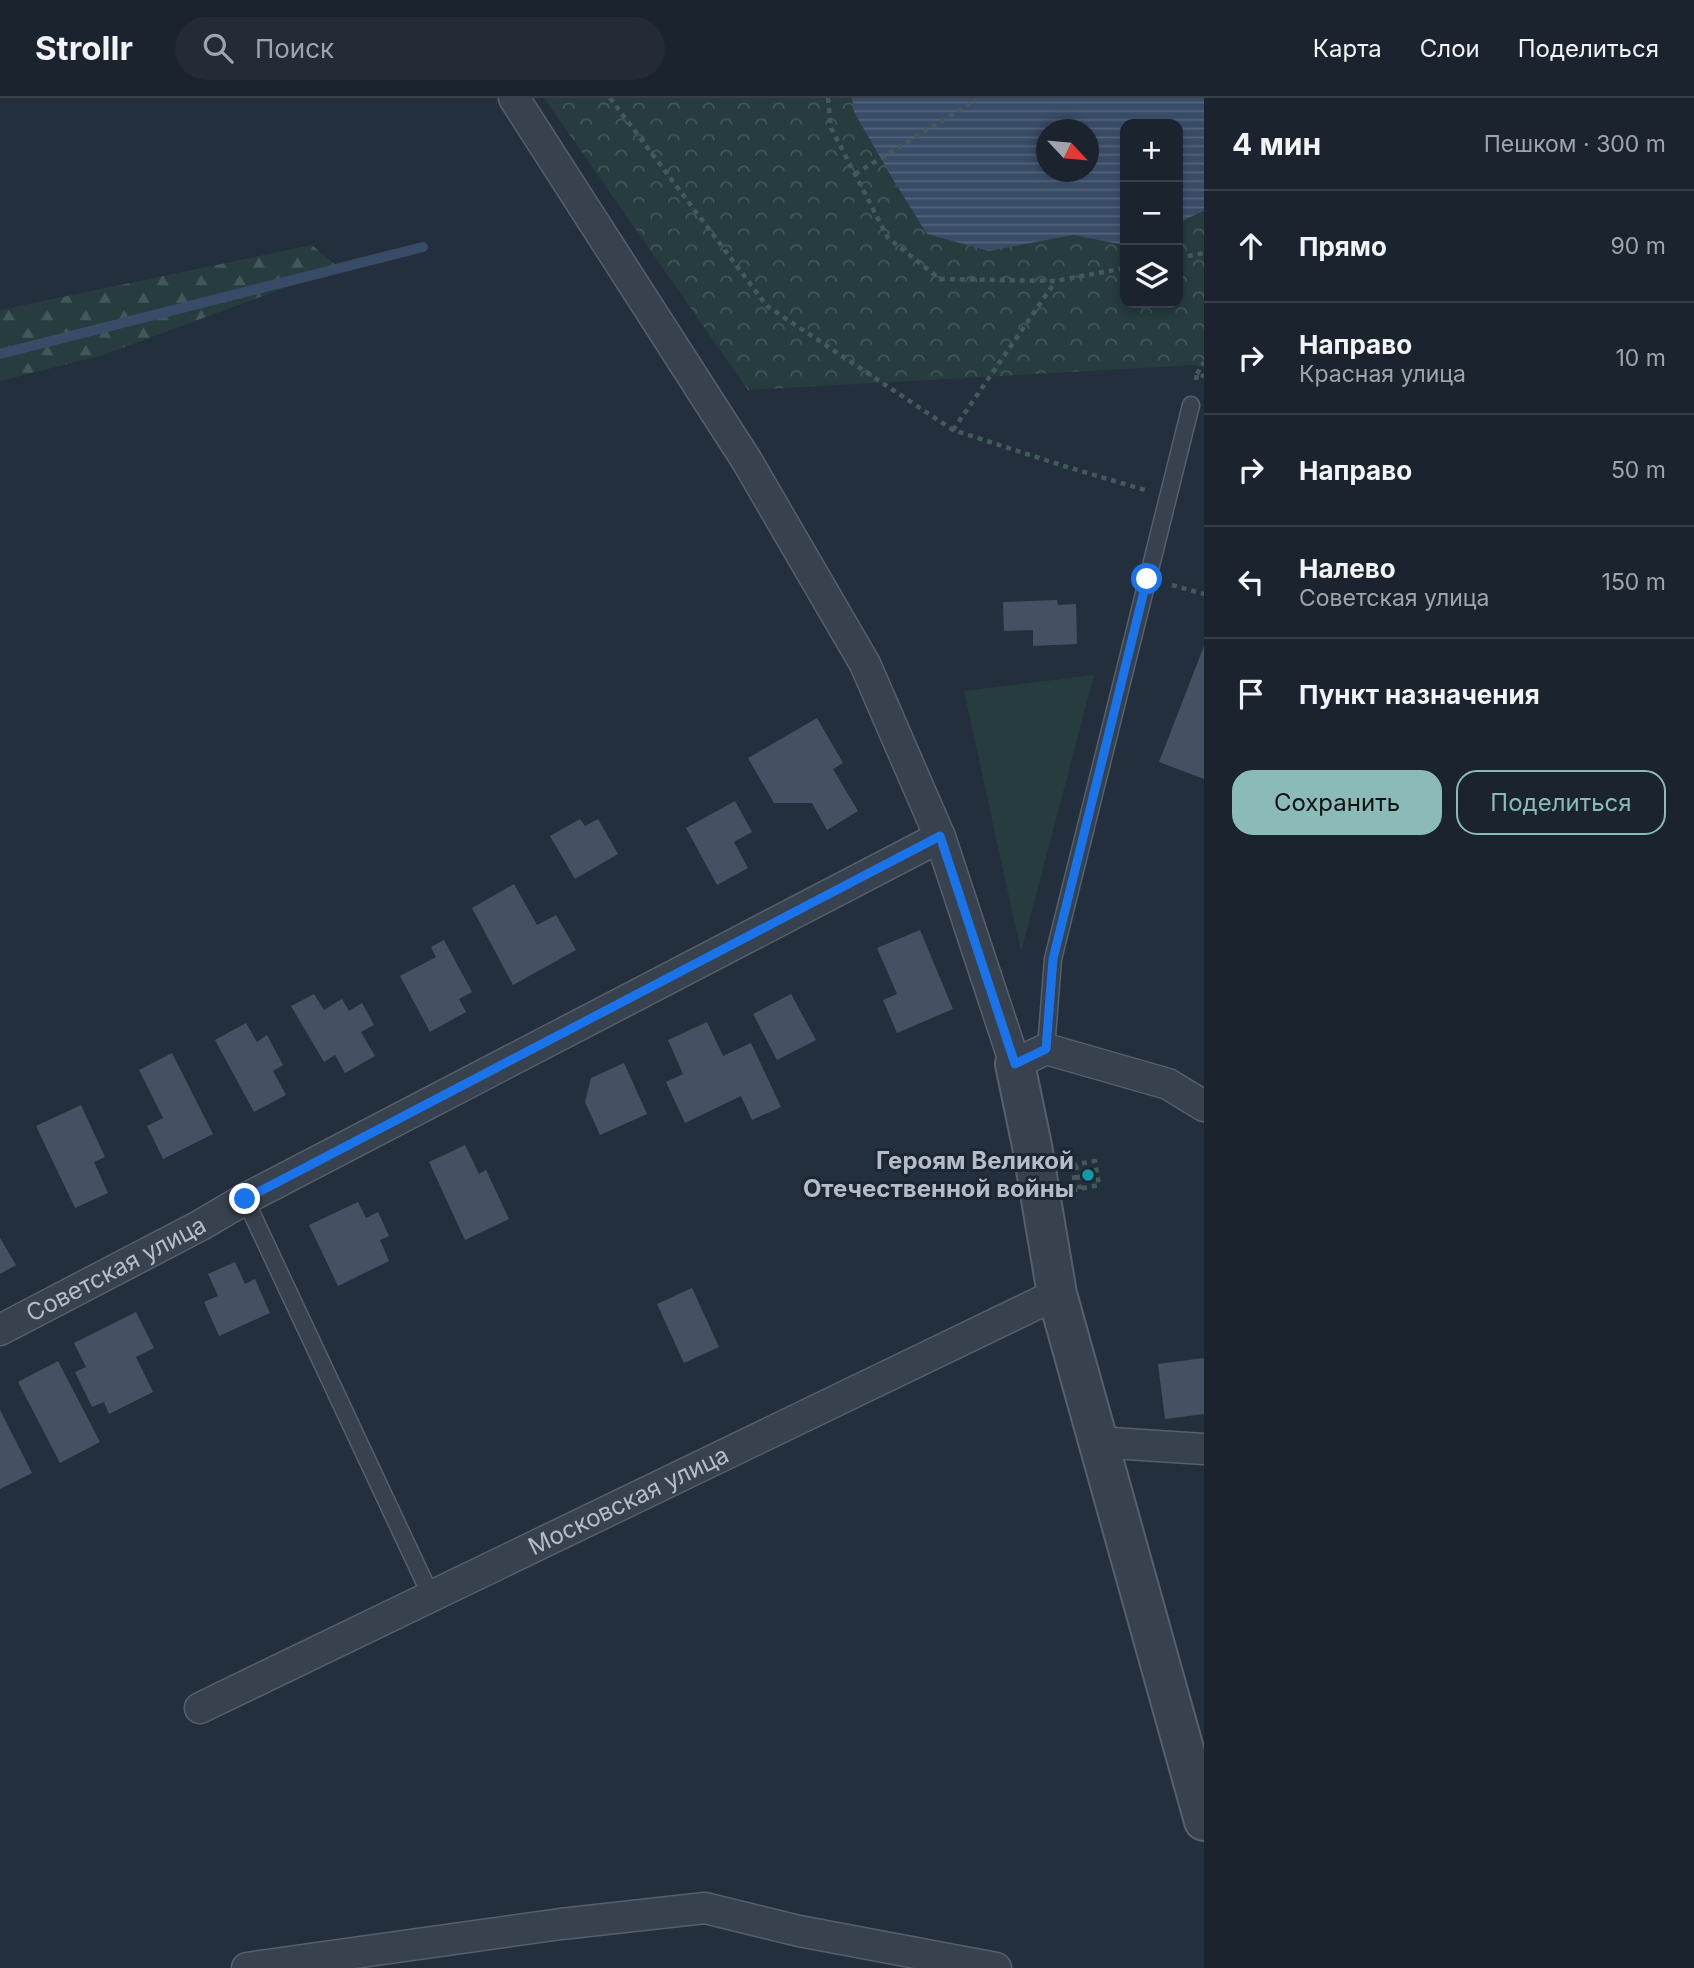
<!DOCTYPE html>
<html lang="ru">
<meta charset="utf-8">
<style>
body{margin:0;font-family:Inter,sans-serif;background:#242b36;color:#f1f3f6}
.controls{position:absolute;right:21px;top:21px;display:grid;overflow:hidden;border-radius:14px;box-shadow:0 4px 10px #0003}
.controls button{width:63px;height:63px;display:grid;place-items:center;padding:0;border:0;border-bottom:2px solid #39404a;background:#1b232e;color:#f1f3f6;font:35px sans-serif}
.compass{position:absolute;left:1036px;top:21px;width:63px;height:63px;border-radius:50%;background:#1b232e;box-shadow:0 4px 10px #0003;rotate:116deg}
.stop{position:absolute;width:21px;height:21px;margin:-16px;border:5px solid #1a73e8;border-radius:50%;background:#fff}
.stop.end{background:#1a73e8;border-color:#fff;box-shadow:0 2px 7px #0008}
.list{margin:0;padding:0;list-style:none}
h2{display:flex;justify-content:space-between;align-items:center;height:91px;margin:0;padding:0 28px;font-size:30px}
h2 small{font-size:23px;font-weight:400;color:#a0a4aa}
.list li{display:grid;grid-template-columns:46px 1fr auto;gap:21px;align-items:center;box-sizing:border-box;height:112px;padding:0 28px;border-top:2px solid #39404a}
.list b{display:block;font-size:26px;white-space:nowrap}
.list p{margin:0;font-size:23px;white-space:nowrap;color:#a0a4aa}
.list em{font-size:23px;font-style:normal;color:#a0a4aa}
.actions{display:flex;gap:14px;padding:21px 28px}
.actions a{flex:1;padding:16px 0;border:2px solid #8bbbb9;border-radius:21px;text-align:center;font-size:24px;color:#8bbbb9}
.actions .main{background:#8bbbb9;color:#111}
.icon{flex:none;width:38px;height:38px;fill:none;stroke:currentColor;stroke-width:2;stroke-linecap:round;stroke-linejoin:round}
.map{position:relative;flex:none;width:1204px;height:1870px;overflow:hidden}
header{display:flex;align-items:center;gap:42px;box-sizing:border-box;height:98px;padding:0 35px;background:#1b232e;border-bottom:2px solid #39404a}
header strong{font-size:33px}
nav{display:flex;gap:38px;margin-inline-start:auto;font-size:24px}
.search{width:490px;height:63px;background:#242b36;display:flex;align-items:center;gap:18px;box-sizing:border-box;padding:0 24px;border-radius:38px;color:#a0a4aa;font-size:26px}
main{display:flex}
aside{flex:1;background:#1b232e}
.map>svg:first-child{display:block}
.grass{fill:#263c3f}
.forest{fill:url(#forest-firs)}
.park{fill:url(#park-crowns);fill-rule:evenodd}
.water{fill:url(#water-rules);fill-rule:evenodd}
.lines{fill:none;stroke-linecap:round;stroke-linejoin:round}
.stream{stroke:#394c67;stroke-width:10}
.building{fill:#455162}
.service-casing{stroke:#565f6c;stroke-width:19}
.minor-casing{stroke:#565f6c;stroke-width:33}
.tertiary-casing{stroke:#565f6c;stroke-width:42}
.path{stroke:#44595c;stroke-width:4.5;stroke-dasharray:5 5;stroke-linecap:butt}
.service{stroke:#38414e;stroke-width:16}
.minor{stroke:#38414e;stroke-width:30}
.tertiary{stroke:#38414e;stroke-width:38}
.route{stroke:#1a73e8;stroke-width:9}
.culture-dot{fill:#0f9aa8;stroke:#1d2633;stroke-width:2.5}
.labels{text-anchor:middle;stroke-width:6;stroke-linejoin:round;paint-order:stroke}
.poi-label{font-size:24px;font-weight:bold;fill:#b4bcc9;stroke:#1d2633;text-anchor:end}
.street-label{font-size:24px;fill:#b4bcc9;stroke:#1d2633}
</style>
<header>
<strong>Strollr</strong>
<div class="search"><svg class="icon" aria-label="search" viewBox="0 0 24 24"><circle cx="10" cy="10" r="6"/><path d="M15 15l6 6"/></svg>Поиск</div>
<nav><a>Карта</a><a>Слои</a><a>Поделиться</a></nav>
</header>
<main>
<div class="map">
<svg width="1204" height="1870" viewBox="0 0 1204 1870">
<defs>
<pattern id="forest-firs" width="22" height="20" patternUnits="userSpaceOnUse" patternTransform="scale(1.75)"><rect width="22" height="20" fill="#263c3f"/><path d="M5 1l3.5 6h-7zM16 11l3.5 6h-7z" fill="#435659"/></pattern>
<pattern id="park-crowns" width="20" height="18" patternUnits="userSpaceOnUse" patternTransform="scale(1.75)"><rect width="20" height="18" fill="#263c3f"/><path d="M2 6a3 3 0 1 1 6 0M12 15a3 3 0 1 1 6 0" fill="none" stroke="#435659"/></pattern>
<pattern id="water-rules" width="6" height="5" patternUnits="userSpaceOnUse" patternTransform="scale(1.75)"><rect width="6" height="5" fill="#394c67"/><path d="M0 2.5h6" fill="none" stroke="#53647b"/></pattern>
</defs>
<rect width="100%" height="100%" fill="#242f3e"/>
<!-- grass -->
<path class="grass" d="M1094,577l-73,277 -57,-261z"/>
<!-- forest -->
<path class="forest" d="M312,147l27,23 -236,87 -103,26v-71z"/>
<!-- park -->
<path class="park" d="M544,0h660v269l-9,-2 -447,25zM1125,26h53v179h-53zM1046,32h42v42h-42z"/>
<!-- water -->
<path class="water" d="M852,0h352v113l-16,7 -10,7v-101h-53v121l-52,-10 -84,16 -62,-17 -33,-53 -40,-69zM1046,32h42v42h-42z"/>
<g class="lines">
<!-- stream -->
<path class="stream" d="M0,256l423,-107"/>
</g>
<!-- building -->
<path class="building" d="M1057,502l1,5 18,-1 1,40 -44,2v-16l-29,1 -1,-29z
M1204,548v133l-45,-17z
M817,620l26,45 -10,6 25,42 -31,19 -15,-27h-38l-26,-45z
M735,703l17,31 -18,10 14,26 -31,17 -31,-57z
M580,721l5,7 13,-7 20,35 -43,25 -25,-43z
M514,786l23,41 19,-10 20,35 -63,35 -41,-77z
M920,832l33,79 -56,24 -14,-33 14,-6 -20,-46z
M444,842l28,52 -13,7 7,13 -36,20 -30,-56 36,-19 -5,-10z
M314,896l10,16 18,-11 7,12 13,-8 12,22 -13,7 14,24 -30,17 -10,-18 -11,7 -33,-56z
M791,896l25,46 -39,20 -24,-46z
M707,924l16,34 28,-13 30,64 -29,13 -11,-24 -56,27 -19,-41 17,-8 -15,-34z
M246,925l11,19 10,-7 16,30 -10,6 13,24 -32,17 -39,-72z
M172,955l41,81 -50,25 -16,-33 16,-8 -24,-48z
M624,965l23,51 -47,21 -15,-33 6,-24z
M81,1007l24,52 -11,5 14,31 -33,15 -39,-82z
M465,1047l14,29 7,-4 23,49 -44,21 -36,-78z
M358,1104l8,16 12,-6 11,24 -9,4 9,21 -51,25 -29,-61z
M0,1140l16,27 -16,9z
M235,1164l10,22 10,-5 15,34 -51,23 -15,-34 14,-6 -10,-22z
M692,1190l27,59 -35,16 -27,-59z
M136,1214l18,36 -18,9 17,35 -44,22 -5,-12 -12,5 -17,-35 11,-5 -12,-24z
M1204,1260v56l-39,5 -7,-55z
M58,1263l42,81 -40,21 -42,-81z
M0,1312l32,63 -32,16z"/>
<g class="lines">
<defs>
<path id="service" d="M1046,951l7,-90 138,-554
M245,1101l186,397"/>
<g id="minor">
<path d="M514,0l233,363 118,203 75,173 75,227 31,-15 122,35 36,22"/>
<path id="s1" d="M0,1232l201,-105 44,-26 695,-362"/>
<path d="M1097,1344l107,7"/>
<path id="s2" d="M200,1610l857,-414"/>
<path d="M247,1870l314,-44 144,-16 94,23 197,37"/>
</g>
<path id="tertiary" d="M1015,966l17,82 25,148 147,527"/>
</defs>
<!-- service casing -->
<use href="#service" class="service-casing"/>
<!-- minor casing -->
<use href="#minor" class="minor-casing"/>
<!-- tertiary casing -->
<use href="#tertiary" class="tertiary-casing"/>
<!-- path -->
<path class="path" d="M610,0l157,208 186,124 114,37 78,23
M828,0l3,30 57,110 52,41 115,2 70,-13
M855,76l121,-74
M1178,160l26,-5
M1197,276l7,-12
M1196,282l1,-6 7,2
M953,332l102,-148
M1172,487l32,9
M1072,1067l23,-4 4,24 -24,5
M1076,1067l4,24
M1072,1080l16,-3"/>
<!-- service -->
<use href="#service" class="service"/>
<!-- minor -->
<use href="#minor" class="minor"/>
<!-- tertiary -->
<use href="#tertiary" class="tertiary"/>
</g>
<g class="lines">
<!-- route -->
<path class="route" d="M245,1101l695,-363 75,228 31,-15 7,-90 94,-380"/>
</g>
<!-- markers -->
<circle class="culture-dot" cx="1088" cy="1077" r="7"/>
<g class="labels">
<!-- poi labels -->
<g class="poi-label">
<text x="1074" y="1071">Героям Великой<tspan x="1074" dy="28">Отечественной войны</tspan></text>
</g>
<!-- street labels -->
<g class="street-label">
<text dy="8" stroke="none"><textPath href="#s1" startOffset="131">Советская улица</textPath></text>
<text dy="8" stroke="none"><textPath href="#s2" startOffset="476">Московская улица</textPath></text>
</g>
</g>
</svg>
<div class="controls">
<button>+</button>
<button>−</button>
<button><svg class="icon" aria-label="layers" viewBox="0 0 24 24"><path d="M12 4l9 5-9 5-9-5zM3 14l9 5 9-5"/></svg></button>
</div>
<svg class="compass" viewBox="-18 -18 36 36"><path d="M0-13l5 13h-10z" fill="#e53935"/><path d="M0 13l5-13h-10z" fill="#a0a4aa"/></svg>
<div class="stop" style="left:1147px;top:481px"></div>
<div class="stop end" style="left:245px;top:1101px"></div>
</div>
<aside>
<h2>4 мин<small>Пешком · 300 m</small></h2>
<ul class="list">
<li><svg class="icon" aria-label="ahead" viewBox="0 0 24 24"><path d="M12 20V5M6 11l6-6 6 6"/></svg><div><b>Прямо</b></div><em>90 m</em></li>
<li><svg class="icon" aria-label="right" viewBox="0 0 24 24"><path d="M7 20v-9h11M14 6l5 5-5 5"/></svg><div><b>Направо</b><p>Красная улица</p></div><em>10 m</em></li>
<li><svg class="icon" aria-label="right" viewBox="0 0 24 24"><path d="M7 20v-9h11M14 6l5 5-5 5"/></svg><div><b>Направо</b></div><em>50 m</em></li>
<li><svg class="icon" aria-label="left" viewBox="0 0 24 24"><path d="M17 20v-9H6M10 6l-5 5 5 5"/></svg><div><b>Налево</b><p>Советская улица</p></div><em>150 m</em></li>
<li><svg class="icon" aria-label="arrive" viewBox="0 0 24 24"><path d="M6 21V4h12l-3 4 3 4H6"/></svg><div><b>Пункт назначения</b></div></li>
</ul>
<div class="actions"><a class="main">Сохранить</a><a>Поделиться</a></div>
</aside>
</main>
